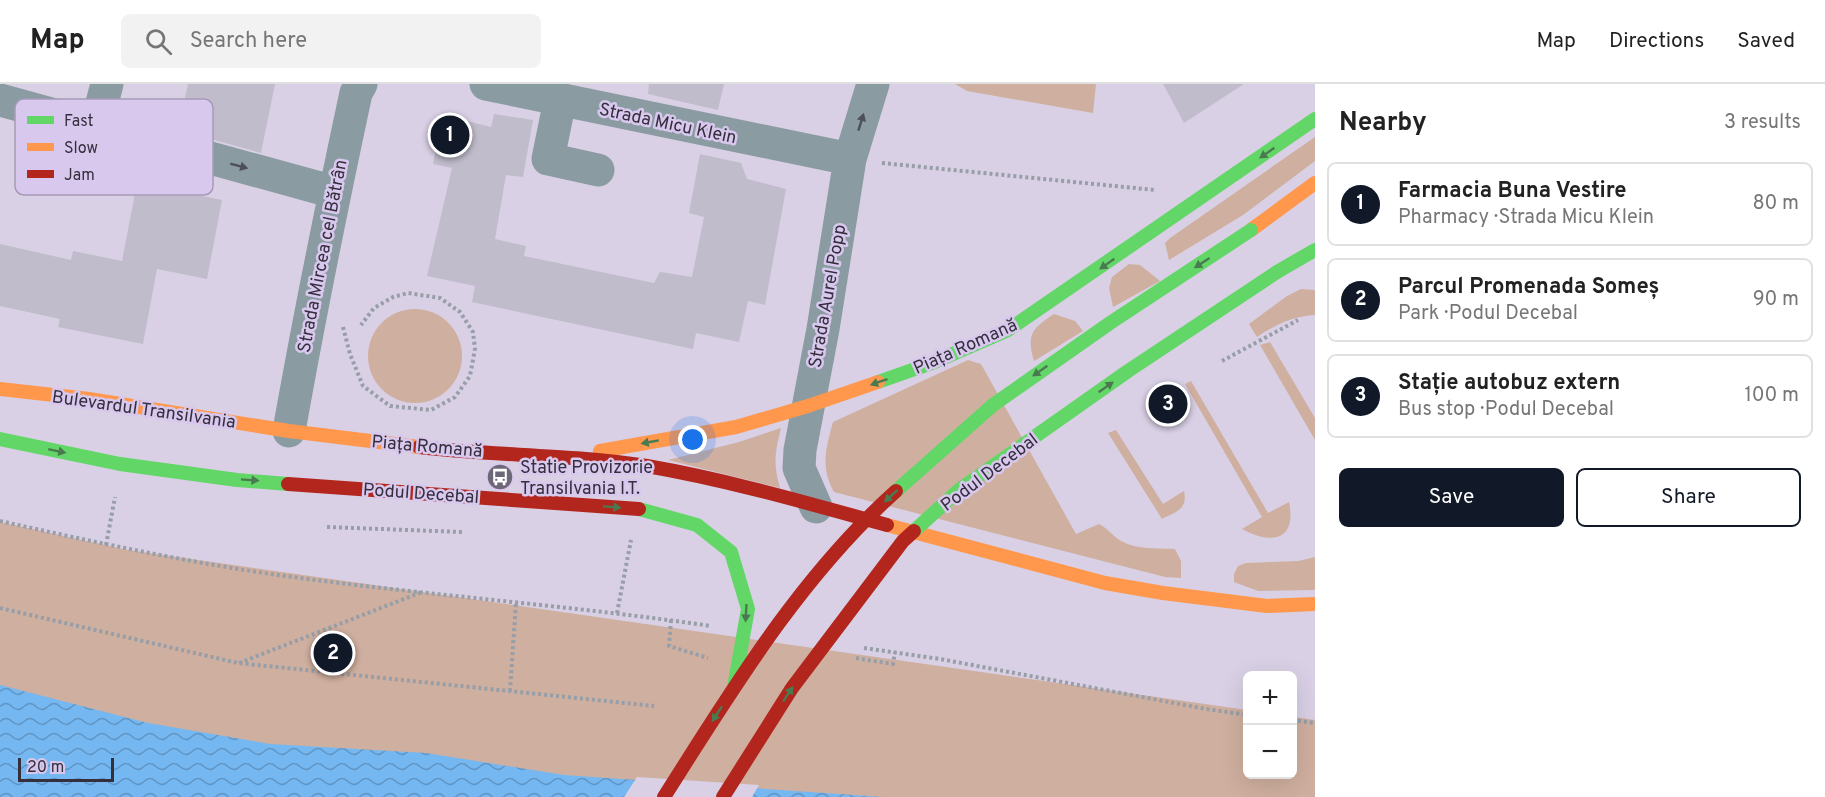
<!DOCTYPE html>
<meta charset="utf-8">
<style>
body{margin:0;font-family:Overpass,sans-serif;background:#f2f2f2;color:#222}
.controls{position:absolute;right:18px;bottom:18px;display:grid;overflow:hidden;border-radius:9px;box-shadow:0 6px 24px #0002}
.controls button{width:54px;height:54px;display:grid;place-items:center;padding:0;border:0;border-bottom:2px solid #e0e0e0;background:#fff;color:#222;font:30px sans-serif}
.scale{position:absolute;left:18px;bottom:15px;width:96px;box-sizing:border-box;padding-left:6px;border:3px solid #352f3d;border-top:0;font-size:16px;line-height:21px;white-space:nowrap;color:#352f3d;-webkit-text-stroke:4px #d8c8ed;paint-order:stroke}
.you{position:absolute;left:693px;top:356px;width:21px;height:21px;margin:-15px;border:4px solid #fff;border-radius:50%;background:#1a73e8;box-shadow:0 0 0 9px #1a73e833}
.badge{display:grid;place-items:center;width:39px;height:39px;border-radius:50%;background:#111827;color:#fff;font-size:20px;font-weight:700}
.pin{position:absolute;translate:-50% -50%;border:3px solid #fff;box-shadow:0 2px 6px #0006}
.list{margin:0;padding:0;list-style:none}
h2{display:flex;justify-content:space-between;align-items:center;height:78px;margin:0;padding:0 24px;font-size:26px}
h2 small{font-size:20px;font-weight:400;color:#767676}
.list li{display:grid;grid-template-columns:39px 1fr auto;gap:18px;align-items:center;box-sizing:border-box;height:84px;margin:0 12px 12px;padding:0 12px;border:2px solid #e0e0e0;border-radius:9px}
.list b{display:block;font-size:22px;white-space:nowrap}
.list p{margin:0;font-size:20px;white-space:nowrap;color:#767676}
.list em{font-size:20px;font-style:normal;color:#767676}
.actions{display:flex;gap:12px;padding:18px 24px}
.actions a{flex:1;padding:14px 0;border:2px solid #111827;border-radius:9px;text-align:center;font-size:21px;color:#111827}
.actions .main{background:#111827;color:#fff}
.icon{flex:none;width:33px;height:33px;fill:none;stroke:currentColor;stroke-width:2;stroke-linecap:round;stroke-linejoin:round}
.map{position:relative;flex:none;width:1315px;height:713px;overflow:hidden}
header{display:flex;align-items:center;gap:36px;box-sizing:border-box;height:84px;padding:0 30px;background:#fff;border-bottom:2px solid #e0e0e0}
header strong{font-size:28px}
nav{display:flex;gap:33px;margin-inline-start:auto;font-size:21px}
.search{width:420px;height:54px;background:#f2f2f2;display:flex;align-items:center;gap:15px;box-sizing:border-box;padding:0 21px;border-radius:9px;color:#767676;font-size:22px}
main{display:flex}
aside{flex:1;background:#fff}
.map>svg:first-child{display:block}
.green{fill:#cfaf9f}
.water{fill:url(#water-waves)}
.pier{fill:#d9d0e5}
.building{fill:#c0bccc}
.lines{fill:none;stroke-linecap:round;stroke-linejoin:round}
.path{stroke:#979ea7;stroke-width:4;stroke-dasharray:3 3;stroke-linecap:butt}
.street{stroke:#8a9ba2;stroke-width:33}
.fast{stroke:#63d668;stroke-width:14}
.slow{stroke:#ff974d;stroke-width:14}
.jam{stroke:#b3261e;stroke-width:14}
.fast-bridge{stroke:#63d668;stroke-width:14}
.jam-bridge{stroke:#b3261e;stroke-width:14}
.oneway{fill:#4e4f5b}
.oneway2{fill:#4a7a50}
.labels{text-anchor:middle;stroke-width:5;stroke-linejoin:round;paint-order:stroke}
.street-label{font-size:18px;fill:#352f3d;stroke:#d8c8ed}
.poi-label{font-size:18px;fill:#352f3d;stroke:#d8c8ed;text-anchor:start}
.key{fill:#d8c8ed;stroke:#a79ab8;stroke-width:1.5}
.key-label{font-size:16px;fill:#352f3d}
</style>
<header>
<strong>Map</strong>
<div class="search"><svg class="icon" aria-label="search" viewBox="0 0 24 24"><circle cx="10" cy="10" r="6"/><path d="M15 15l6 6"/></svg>Search here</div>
<nav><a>Map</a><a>Directions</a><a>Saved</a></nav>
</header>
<main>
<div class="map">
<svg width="1315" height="713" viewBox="0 0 1315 713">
<defs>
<pattern id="water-waves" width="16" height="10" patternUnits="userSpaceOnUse" patternTransform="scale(1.5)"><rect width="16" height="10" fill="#74b7f1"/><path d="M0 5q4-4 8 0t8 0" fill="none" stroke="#6095c4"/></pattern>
</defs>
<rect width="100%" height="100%" fill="#d9d0e5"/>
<!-- green -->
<path class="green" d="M955,0h141l-3,29 -126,-22z
M1315,53v24l-72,54 -74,45 -4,-17 5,-5z
M1129,180l11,1 20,16 -47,26 -4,-19 3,-11z
M1301,205l14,1v25c-22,1 -40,10 -58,22l-8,-13 38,-28z
M368 272a47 47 0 1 1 94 0a47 47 0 1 1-94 0Z
M1054,230l21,7 8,10 -49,30c-8,-27 -2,-32 20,-47z
M1270,258l45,76v22l-55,-95z
M968,276l13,4 95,170 23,-10c8,4 12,10 19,15 16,11 38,9 57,10l6,12v17l-16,-1 -331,-85c-14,-25 -8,-44 -1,-70z
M1191,297l77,132 21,-11c8,39 -18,43 -47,27l20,-12 -77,-133z
M781,344c-6,24 -8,36 -1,60l-112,-28 71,-18z
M1116,346l47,74 21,-13c4,18 -8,21 -22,28l-54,-86z
M0,438l128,28 1119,160 1,64h44l1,-57 22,3v77h-1315z
M1315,473v33l-57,1 -24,-9v-8l4,-8 8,-3 53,-2z"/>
<!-- water -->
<path class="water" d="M0,601l148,38 122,21 156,9 138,22 319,22h-883z"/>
<!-- pier -->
<path class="pier" d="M637,693l122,8 -7,12h-128z"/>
<!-- building -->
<path class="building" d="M188,0h87l-14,69 -83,-23z
M649,0h75l-6,26 -70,-16z
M1163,0h81l-60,39z
M494,30l39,6 -10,57 -17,-2 -11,64 31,7 -2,10 130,27 6,-11 32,5 12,-60 -15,-4 11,-59 41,9 6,16 39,10 -21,116 -17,-4 -9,41 -43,-9 -3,16 -221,-47 3,-16 -48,-10 25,-108 -19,-4 10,-49 48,12z
M137,99l85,17 -15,79 -50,-10 -14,75 -85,-17 2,-8 -60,-13v-62l71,16 2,-9 49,10z"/>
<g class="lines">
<!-- path -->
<path class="path" d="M882,79l273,27
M343,243l7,27 13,32 27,20 41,4 24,-13 15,-21 5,-27 -2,-17 -13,-20 -20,-14 -32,-5 -15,4 -19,11 -13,17
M1222,277l76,-41
M0,437c99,22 199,44 300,57 137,18 274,28 411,48
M327,443l135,5
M106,461l9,-48
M0,524l238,55 416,43
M617,529l14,-73
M671,536l-2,26 39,12
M864,564l76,11 266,50 42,6
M856,574l37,6 2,-12
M239,579l183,-71
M510,607l6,-89
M1292,636l23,3"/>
<!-- street -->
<path class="street" d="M486,0l364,75
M0,16l334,92
M560,16l-12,59 50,11
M96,42l11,-42
M289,347c20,-113 43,-226 67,-338l5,-9
M816,423l-17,-39 1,-18 23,-121 27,-170 23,-75"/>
<!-- fast -->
<path class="fast" d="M1277,188l38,-22
M878,298l54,-19 76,-33 307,-211"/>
<!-- slow -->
<path class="slow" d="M1251,146l64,-47
M0,305l89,10 200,32 130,16
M600,367l136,-24 72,-21 70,-24
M887,441l218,58 58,10 104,13 48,-2"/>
<!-- jam -->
<path class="jam" d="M419,363c75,9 152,7 228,19 81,14 160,37 240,59"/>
<!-- fast-bridge -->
<path class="fast-bridge" d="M0,355l120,25 117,16 51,4
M896,407l97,-86 117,-82 141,-93
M639,425l58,16 34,27 17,57 -14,78
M914,447l45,-41 169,-119 149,-99"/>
<!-- jam-bridge -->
<path class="jam-bridge" d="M288,400l351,25
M664,713c68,-107 136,-220 232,-306
M723,713l69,-109 111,-147 11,-10"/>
</g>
<!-- one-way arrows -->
<defs><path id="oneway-solid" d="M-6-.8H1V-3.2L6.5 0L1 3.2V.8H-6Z" transform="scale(1.5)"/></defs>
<g class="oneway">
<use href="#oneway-solid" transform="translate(861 38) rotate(-73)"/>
<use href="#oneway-solid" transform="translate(239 82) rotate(15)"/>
</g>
<g class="oneway2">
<use href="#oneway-solid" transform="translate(1267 69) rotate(145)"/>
<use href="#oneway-solid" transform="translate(1202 179) rotate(147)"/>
<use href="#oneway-solid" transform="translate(1107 180) rotate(145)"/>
<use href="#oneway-solid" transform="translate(1040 287) rotate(145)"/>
<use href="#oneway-solid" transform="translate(879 298) rotate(161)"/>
<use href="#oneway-solid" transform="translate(1106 303) rotate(-35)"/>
<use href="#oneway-solid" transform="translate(650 358) rotate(170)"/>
<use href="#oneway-solid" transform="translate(57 367) rotate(12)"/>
<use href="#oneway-solid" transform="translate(250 396) rotate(4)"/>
<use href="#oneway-solid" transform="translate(891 412) rotate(138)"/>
<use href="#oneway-solid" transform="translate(612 423) rotate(4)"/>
<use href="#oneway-solid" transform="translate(746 529) rotate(93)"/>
<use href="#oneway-solid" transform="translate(788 610) rotate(-57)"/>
<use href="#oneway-solid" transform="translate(717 630) rotate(123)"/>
</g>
<!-- icons -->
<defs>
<symbol id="bus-disc" viewBox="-11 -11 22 22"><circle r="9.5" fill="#6e6778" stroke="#d8c8ed"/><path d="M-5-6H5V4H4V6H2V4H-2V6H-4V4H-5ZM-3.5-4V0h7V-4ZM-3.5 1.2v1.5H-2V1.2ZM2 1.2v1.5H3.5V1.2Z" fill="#fff"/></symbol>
</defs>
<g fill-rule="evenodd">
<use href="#bus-disc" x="485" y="378" width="30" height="30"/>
</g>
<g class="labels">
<!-- street labels -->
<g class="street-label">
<text transform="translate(668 39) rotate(12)" y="6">Strada Micu Klein</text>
<text transform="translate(322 172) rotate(-79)" y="6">Strada Mircea cel Bătrân</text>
<text transform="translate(827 212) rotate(-80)" y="6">Strada Aurel Popp</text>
<text transform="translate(965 262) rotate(-24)" y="6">Piața Romană</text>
<text transform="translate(144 325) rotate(8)" y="6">Bulevardul Transilvania</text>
<text transform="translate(427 362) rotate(5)" y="6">Piața Romană</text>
<text transform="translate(989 388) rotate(-37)" y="6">Podul Decebal</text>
<text transform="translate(421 409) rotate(4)" y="6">Podul Decebal</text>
</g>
<!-- poi labels -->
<g class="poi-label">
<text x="520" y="389">Statie Provizorie<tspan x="520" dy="21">Transilvania I.T.</tspan></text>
</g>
</g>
<!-- legend -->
<rect x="15" y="15" width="198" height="96" rx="9" class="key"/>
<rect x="27" y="32" width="27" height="8" fill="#63d668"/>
<rect x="27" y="59" width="27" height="8" fill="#ff974d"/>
<rect x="27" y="86" width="27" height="8" fill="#b3261e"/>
<g class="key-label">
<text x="64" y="42">Fast</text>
<text x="64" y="69">Slow</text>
<text x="64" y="96">Jam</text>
</g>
</svg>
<div class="controls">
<button>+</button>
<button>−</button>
</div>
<div class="scale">20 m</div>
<div class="you"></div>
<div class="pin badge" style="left:450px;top:51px">1</div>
<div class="pin badge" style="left:333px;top:569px">2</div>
<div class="pin badge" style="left:1168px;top:320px">3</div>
</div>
<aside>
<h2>Nearby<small>3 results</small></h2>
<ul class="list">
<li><span class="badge">1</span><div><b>Farmacia Buna Vestire</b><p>Pharmacy · Strada Micu Klein</p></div><em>80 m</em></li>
<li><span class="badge">2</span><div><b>Parcul Promenada Someș</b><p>Park · Podul Decebal</p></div><em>90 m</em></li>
<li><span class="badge">3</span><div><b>Stație autobuz extern</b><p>Bus stop · Podul Decebal</p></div><em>100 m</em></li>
</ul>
<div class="actions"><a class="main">Save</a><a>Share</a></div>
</aside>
</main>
